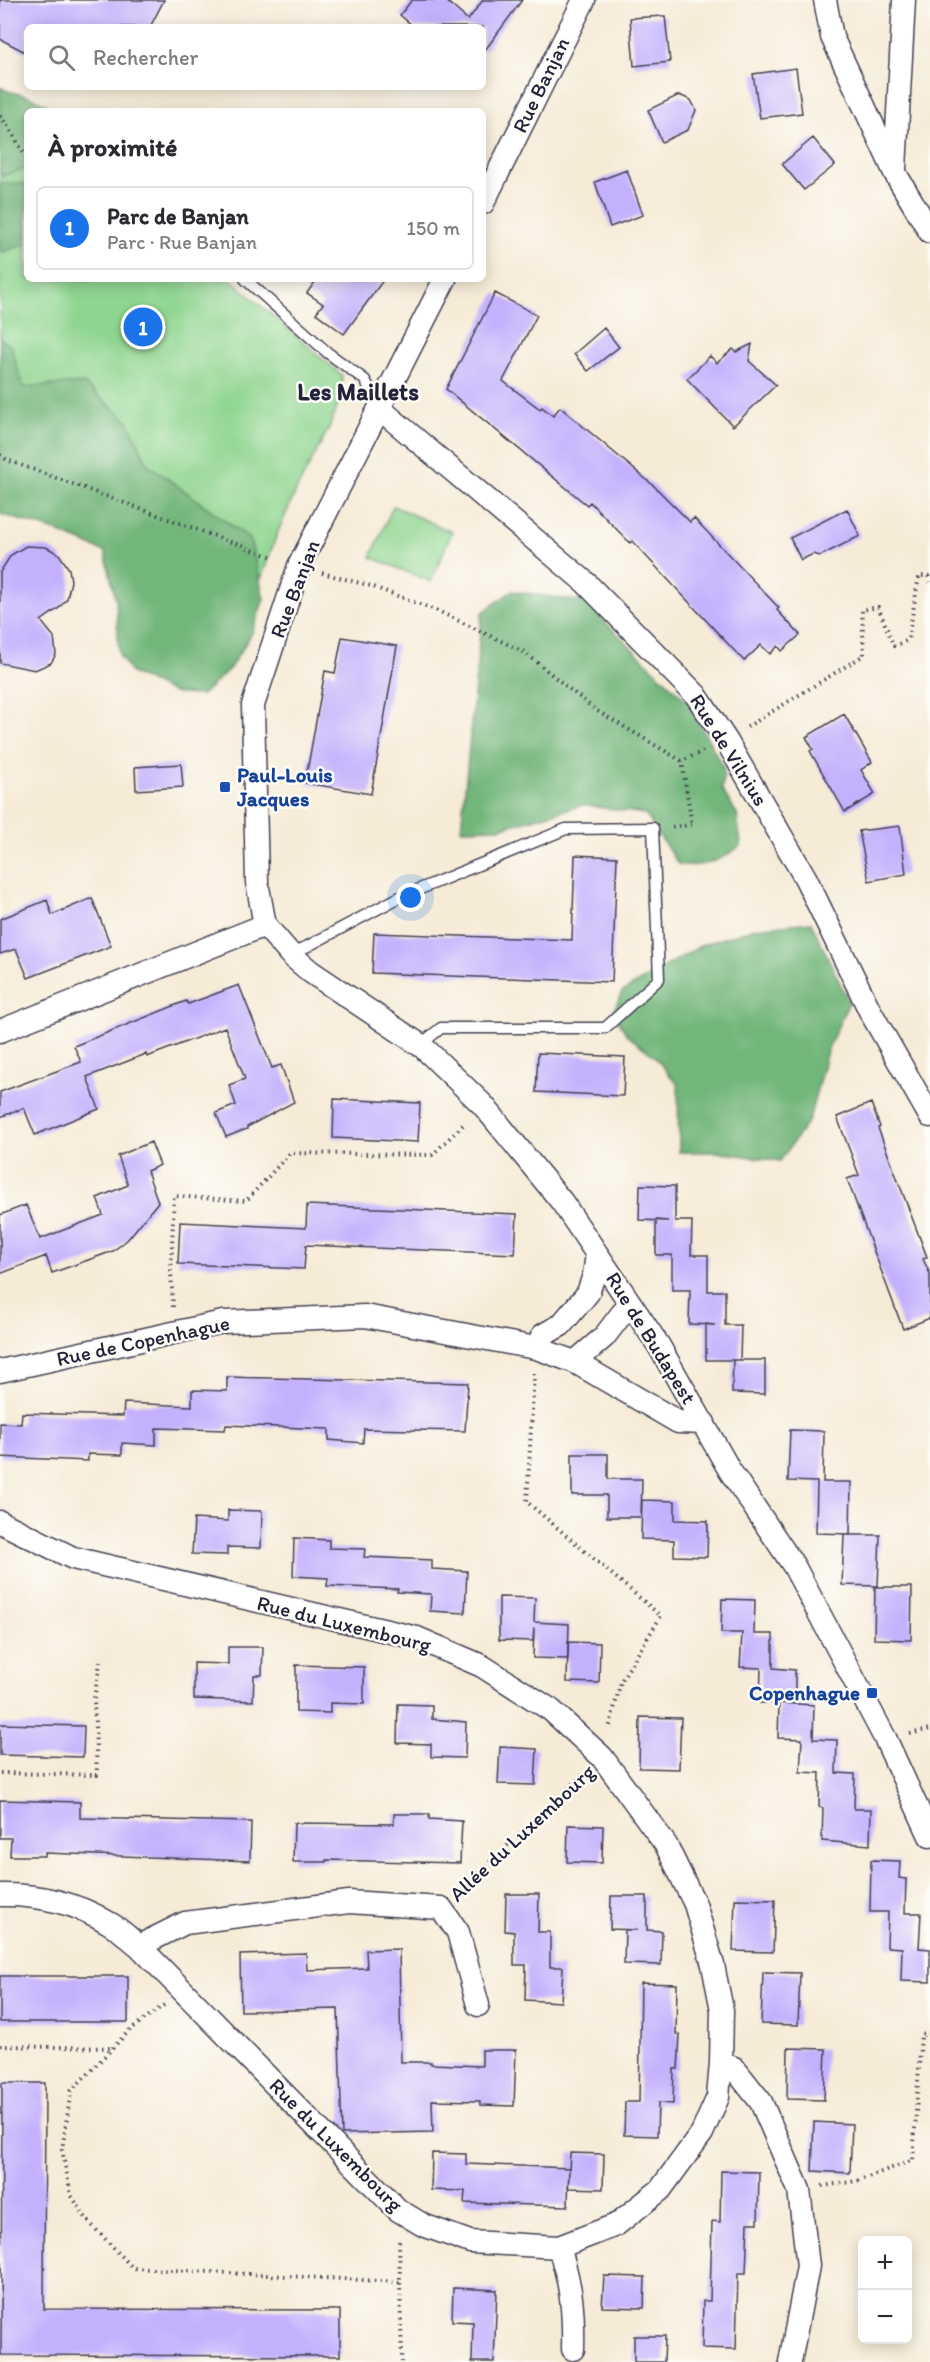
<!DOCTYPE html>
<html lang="fr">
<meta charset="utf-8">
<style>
body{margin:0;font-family:Itim,sans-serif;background:#f2f2f3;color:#2b2b33}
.controls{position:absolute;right:18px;bottom:18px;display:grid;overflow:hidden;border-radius:9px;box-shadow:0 3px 15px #0003}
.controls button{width:54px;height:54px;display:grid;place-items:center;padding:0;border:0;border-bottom:2px solid #e1e1e2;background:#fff;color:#2b2b33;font:30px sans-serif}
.you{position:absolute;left:411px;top:898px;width:21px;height:21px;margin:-15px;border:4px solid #fff;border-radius:50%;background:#1a73e8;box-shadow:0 0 0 9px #1a73e833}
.badge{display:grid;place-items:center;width:39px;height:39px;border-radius:50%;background:#1a73e8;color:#fff;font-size:20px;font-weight:700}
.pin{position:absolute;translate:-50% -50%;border:3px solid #fff;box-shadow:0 2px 6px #0006}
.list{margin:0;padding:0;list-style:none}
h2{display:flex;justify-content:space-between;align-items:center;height:78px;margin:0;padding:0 24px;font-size:26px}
h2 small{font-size:20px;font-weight:400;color:#7c7c81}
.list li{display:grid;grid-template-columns:39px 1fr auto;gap:18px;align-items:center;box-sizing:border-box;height:84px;margin:0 12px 12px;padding:0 12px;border:2px solid #e1e1e2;border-radius:9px}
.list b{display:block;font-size:22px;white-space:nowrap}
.list p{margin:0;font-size:20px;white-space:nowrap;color:#7c7c81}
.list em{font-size:20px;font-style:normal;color:#7c7c81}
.icon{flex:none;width:33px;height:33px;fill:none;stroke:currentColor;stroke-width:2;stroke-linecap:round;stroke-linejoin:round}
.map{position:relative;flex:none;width:930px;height:2362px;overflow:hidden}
.search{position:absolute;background:#fff;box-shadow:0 3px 15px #0003;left:24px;top:24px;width:462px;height:66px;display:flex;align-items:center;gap:15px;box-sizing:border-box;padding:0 21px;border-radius:9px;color:#7c7c81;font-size:22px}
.panel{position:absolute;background:#fff;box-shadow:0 3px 15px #0003;left:24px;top:108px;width:462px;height:174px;border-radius:9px}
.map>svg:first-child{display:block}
.green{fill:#8ed58f;stroke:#587c65;stroke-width:1.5}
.forest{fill:#72b67a;stroke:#4a6c5a;stroke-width:1.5}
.building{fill:#c3b1fd}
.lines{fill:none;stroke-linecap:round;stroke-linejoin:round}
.service-casing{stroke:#424052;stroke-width:13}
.minor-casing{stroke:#424052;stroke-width:25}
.path{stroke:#424052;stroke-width:4;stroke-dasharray:1.5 4.5;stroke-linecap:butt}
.service{stroke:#fff;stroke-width:10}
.minor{stroke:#fff;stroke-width:22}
.transit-dot{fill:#1a4fb4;stroke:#fdfcf7;stroke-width:2}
.labels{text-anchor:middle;stroke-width:5;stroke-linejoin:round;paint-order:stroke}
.street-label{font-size:21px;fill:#22223b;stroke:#fdfcf7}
.transit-label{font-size:21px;font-weight:bold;fill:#164399;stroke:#fdfcf7;text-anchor:start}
.quarter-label{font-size:24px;font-weight:bold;fill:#22223b;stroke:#fdfcf7}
</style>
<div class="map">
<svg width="930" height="2362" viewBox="0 0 930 2362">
<rect width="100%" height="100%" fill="#fdfcf7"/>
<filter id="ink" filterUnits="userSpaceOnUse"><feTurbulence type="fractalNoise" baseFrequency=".0167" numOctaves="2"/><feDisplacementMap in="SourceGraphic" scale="12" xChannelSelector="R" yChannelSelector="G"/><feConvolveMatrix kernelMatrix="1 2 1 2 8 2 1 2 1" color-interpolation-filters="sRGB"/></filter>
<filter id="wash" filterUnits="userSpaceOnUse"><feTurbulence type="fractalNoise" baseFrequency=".008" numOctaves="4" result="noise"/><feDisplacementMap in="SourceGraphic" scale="24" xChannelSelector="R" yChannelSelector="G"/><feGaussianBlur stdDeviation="1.35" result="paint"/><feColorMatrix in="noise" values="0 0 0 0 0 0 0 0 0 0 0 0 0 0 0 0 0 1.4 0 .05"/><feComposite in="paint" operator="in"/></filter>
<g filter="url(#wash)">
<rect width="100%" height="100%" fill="#f6ebd7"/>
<!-- green -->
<path class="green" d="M0,87l41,24h-14v168h203l112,96v19l-13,34 -32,61 -20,45 -20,56 -257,-117z
M393,506l59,26 -21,50 -60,-25z"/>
<!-- forest -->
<path class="forest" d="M0,89l32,8 25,14h-30v57l-24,8 -3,-3z
M4,183l23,1v60l-27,9v-67z
M0,338l11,8 12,41 60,-4 45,38 20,43 102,75 14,60 -13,36 -21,33 -28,27 -26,-1 -45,-21 -12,-19 -3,-53 -11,-49 -52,-22 -53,-16z
M512,591l72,11 104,100 36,67 -2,21 15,24 4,31c-19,16 -39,24 -63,19l-33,-50 -62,-9 -83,23 -39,1 21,-216z
M811,922l38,80 -22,49 -18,69 -29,41 -64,-9h-37l-1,-67 -24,-29 -27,-21 -14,-23 9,-20 80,-47 53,-17z"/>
<g id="blocks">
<!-- building -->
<path class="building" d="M0,0h164l-14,27h-123v26l-27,-14z
M412,0h33l23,20 15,-20h39l-39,53v-26h-69l-14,-12z
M665,16l5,46 -36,4 -4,-48z
M796,68l6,45 -42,5 -7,-44z
M679,95l12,5 5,10 -8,20 -26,12 -14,-32z
M813,138l22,27 -31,25 -22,-26z
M627,170l16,45 -33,12 -15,-45z
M317,279h67l-40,55 -28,-21 7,-9 -16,-11z
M495,293l42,22 -34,66 37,28 2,-2 11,9 7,-9 94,79 36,36 4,-4 85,90 -2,2 23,25 -18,16 -4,-5 -8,8 -9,-9 -17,16 -112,-120 -2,2 -40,-41 -3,3 -141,-116z
M604,328l15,19 -31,24 -14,-17z
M752,344l-3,17 27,24 -43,41 -46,-47 23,-23 7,7 16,-14 3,3z
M847,509l13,27 -40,20 -7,-2 -12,6 -11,-22z
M26,546l20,1 13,7 10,15 2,12 -4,18 -8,9 -18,13 13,16 2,17 -5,9 -16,7 -35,-7v-91l11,-17z
M342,637l55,9 -26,148 -66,-11 20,-112 10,2z
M844,714l28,48 -11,8 14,24 -30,18 -35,-61 3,-2 -7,-12z
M181,764l2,23 -47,3 -1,-23z
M900,826l6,48 -37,7 -10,-50z
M575,855l42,2 -5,125 -240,-9 2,-40 198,7z
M92,898l19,48 -83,32 -12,-29 -16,5v-35l47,-19 5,15z
M239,985l33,83 9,-3 13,37 -47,25v2l-21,8 -10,-24 20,-8 -7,-20 16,-6 -20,-52 -78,30 -1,-3 -59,23 12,32 -64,26 -11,-27 -24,9v-25l81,-30 -7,-16 112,-45 2,3z
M538,1053l87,4 -2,39 -87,-4z
M334,1099l86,4 -2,39 -85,-4z
M871,1103l9,24 -2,1 49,129 -4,2 7,15v44l-27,11 -56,-150 12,-4 -22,-58z
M151,1142l9,23 -13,6 11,31 -30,37 -15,12 -61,22 -6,-17 -46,18v-59l26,-10 14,34 63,-24 -6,-17 31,-13 -10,-29z
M640,1185l35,1v35h17l-1,34h17v36h17v34h16l-1,35h-34v-36l9,1 -26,-1 1,-34h-18v-35h-16v-35l12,1 -29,-1z
M307,1205l210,9 -2,40 -209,-9 -2,24 -126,-5 2,-42 126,6z
M733,1360h32v34l-33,-1z
M227,1377l241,6 -3,48 -101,-2 -1,14 -34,-3v-11l-103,-4 -1,5 -69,-2v17l-34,-2v12l-34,-1v7l-88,-4v-34l21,1 1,-11 101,3 1,-13 68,3v-16l35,1z
M790,1430l34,1 -1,51h28l-1,52 -34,-1 1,-51 -29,-1z
M572,1454h36v25h34l-1,38h-34v-22h-35z
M642,1500l33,1v19l33,1 -1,36 -33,-1v-16l-33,-1z
M228,1510l34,1 -1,37 -34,-1v8l-35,-1 2,-35 34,2z
M844,1535h36l-2,51 -36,-1z
M294,1538l35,2v8l36,1 -1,8 68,3v9l35,2 -2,42 -35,-2 1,-17 -34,-2 1,-3 -71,-3 1,-8 -35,-2z
M875,1587h37l-1,53 -37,-1z
M499,1597l36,1 -1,24 35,2 -1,35 -35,-1 1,-30 -1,13 -34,-1z
M722,1599l33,1 -1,34h19v34l22,2v33h-35l1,-35 -21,-1 2,-34h-21z
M568,1642l32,1 -1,40 -32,-1z
M228,1647h35l-1,28h-8l-1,26 -59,-2v-36l34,1z
M296,1665l68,2v37l-34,-1v10l-34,-1z
M779,1703l35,2 -1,34 24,1 -1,33 19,1 -1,35h17l-1,36 -48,-4 1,-33 -4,-1 1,-34 -20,-1 2,-33 -24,-1z
M398,1704l34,1v14l34,3 -1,36 -34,-1v-13l-34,-1z
M640,1717l41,1 -2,51 -40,-1z
M0,1724l84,2 -1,31 -83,-2z
M500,1747l37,2 -2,36 -37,-1z
M0,1800l80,2v16l171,4 -1,39 -205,-8v3h-35l1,-18h-11z
M394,1814h35v5l33,2 -2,42 -134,-3v2h-33l1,-39 100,1z
M568,1825l35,1 -1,37 -35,-1z
M871,1860l29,1 -1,17 7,1 -1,34h16l-2,35 11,1v33l-29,-1 1,-33 -15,-1 1,-35h-18z
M506,1894h33l-1,38h12v35h13l-2,35 -36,-2 1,-35h-12v-33l-9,-1z
M611,1896h36v34l15,1 -1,34 -37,-1 1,-34h12l-27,-1z
M735,1899l40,1 -2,52 -40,-1z
M399,1949l2,113h30v2l51,2v-16h34l-2,56 -34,-1v-4l-48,-1 1,32 -91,2 -4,-125 -97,2 -1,-56 66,-2 1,17 60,-2 -1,-18z
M763,1972l37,1 -2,52 -37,-1z
M0,1976h128v46h-128z
M641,1983l36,1 -1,50 4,1 -2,34h-4l-1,35 -15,-1 -1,33 -33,-1 1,-33h14z
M788,2048l38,1 -2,51 -37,-1z
M2,2083h43l-1,226 296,1v46l-339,-1z
M814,2122l38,2 -2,49 -38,-2z
M432,2153l34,1v10l103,4 -1,38 -104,-3 1,-12 -34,-1z
M570,2153l34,1 -1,35 -35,-1z
M721,2171l38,1 -1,51h-10l-2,50h-8l-2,76 -34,-1 1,-47h7l2,-80 8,1z
M604,2276l41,1 -1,31 -42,-1z
M453,2288l44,2 -3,72h-22l1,-40 -21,-1z
M634,2336h31l-1,26h-30z"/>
</g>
</g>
<g filter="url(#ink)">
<use href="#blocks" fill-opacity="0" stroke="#424052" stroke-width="1.5"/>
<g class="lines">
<defs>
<path id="service" d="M245,279l83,74 37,27 14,26
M291,955l107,-57 168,-69 87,-1 6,151 -54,49h-164l-21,17"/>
<path id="minor" d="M825,0l7,37 63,136 35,59
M895,169l9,-169
M483,203l101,-203
M445,279l-146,287 -46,139 4,177 8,43 26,30 20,17 112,75 60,58 79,97 97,144 71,125 64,95 92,174 44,96
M380,409l205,173 111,113 30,45 80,139 64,132 60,105
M0,1031l265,-106
M536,1348l7,-13 18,-10 27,-32 6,-18 3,-21
M575,1362l29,-25 26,-34
M0,1371l223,-49 142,-6 171,32 39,14 103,60 26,1
M0,1522l73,36 344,80 65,28 69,44 51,47 64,88 29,59 18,61 9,45 -1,53 -3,34 -16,36 -42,57 -44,35 -57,22 -89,-5 -47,-17 -25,-15 -259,-264c-10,-8 -19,-17 -30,-23 -32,-20 -72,-29 -109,-28
M139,1946l46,-23 164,-21 92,6 17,24 20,73
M721,2063l13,5 27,34 38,88 9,76 -18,96
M559,2247c12,37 15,63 14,102"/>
</defs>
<!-- service casing -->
<use href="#service" class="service-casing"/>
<!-- minor casing -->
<use href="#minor" class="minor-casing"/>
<!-- path -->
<path class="path" d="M0,116l10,13 17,30
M0,455l7,5 268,98
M322,573l49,13 67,25 86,41 70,57 88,52 21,-10
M747,727l117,-72 -2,-45 16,-3 16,39 14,-6 11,-64h9l2,6
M672,827l20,-2 -10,-64
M173,1307l-2,-37 3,-74 72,5 44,-48 142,2 33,-32
M534,1373l-7,129 134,114 -40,65 -12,48
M910,1734l20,-5
M0,1773l97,2 -3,-76 7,-42
M459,1891l124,-116
M164,2005l-33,24 -60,62 -9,59 9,45 17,26 45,47 267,14
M0,2046l112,2
M822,2186l35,-5 56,-21 8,-125 9,-1
M399,2241l3,121"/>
<!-- service -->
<use href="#service" class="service"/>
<!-- minor -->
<use href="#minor" class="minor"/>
</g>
</g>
<!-- markers -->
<g class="transit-dot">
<rect x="219" y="781" width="12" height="12" rx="3"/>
<rect x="866" y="1687" width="12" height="12" rx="3"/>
</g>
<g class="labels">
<!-- street labels -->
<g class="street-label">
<text transform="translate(541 85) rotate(-64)" y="7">Rue Banjan</text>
<text transform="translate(295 589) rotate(-69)" y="7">Rue Banjan</text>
<text transform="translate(729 750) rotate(58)" y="7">Rue de Vilnius</text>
<text transform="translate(651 1338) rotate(58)" y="7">Rue de Budapest</text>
<text transform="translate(143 1341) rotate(-12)" y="7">Rue de Copenhague</text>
<text transform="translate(344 1624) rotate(14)" y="7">Rue du Luxembourg</text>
<text transform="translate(522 1833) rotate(-43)" y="7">Allée du Luxembourg</text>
<text transform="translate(336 2145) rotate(45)" y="7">Rue du Luxembourg</text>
</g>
<!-- transit labels -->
<g class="transit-label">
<text x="237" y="782">Paul-Louis<tspan x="237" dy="24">Jacques</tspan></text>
<text x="860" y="1700" text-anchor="end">Copenhague</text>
</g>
<!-- quarter labels -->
<g class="quarter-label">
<text x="358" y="400">Les Maillets</text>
</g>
</g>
</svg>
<div class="controls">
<button>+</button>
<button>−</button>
</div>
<div class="you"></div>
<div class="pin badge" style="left:143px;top:327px">1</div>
<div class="search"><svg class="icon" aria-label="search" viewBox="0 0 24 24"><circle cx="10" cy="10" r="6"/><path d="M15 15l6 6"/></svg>Rechercher</div>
<section class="panel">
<h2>À proximité<small></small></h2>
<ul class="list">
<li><span class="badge">1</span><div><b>Parc de Banjan</b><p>Parc · Rue Banjan</p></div><em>150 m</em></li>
</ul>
</section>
</div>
